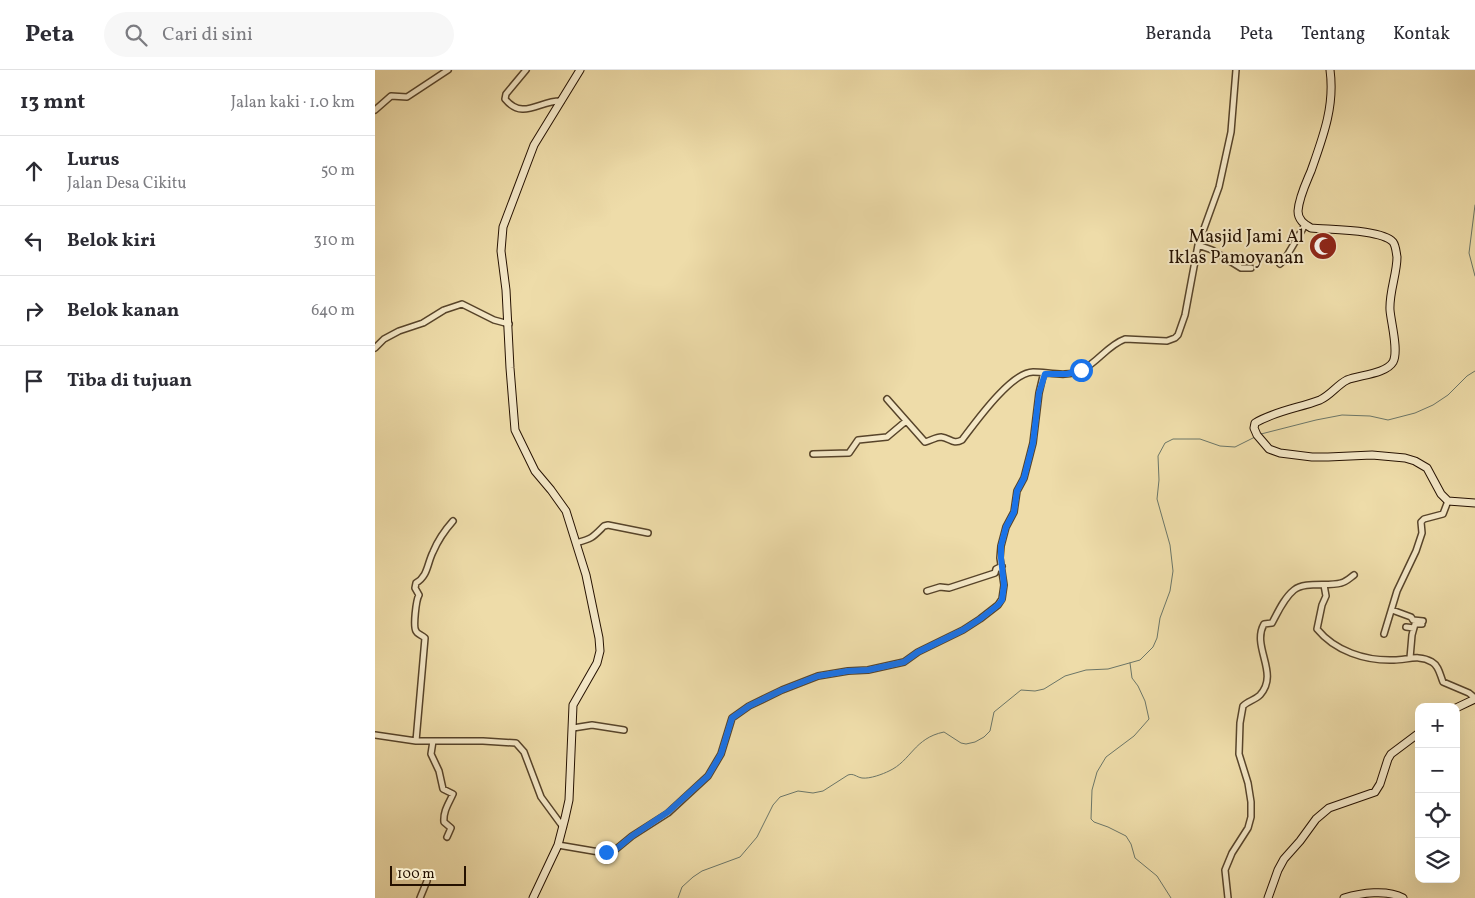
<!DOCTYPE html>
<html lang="id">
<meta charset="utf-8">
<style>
body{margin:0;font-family:Vollkorn,serif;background:#f7f7f7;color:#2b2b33}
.controls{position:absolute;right:15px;bottom:15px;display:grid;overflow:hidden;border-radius:10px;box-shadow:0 5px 20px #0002}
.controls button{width:45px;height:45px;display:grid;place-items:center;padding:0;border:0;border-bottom:1px solid #e1e1e2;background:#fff;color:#2b2b33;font:25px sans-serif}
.scale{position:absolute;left:15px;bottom:12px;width:76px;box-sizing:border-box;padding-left:5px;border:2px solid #251100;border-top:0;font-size:14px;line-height:18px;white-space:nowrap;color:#251100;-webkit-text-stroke:4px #f4e8c7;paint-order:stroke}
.stop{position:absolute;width:15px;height:15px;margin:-11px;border:4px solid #1a73e8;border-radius:50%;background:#fff}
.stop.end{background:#1a73e8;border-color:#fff;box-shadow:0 1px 5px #0008}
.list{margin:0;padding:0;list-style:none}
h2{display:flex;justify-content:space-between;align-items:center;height:65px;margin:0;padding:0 20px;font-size:21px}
h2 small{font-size:16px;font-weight:400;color:#7c7c81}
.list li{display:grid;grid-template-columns:32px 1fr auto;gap:15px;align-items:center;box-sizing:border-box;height:70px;padding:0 20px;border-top:1px solid #e1e1e2}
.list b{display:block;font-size:19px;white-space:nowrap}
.list p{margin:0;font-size:16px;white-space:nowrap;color:#7c7c81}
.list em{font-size:16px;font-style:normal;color:#7c7c81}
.icon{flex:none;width:28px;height:28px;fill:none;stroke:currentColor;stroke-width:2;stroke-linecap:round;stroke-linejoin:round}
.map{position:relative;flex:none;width:1100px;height:828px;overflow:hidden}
header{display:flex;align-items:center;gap:30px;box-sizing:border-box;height:70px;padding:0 25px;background:#fff;border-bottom:1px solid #e1e1e2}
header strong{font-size:24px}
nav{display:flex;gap:28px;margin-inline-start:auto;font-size:18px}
.search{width:350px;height:45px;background:#f7f7f7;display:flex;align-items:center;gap:12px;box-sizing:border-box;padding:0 18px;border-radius:28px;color:#7c7c81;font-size:19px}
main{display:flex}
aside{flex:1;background:#fff}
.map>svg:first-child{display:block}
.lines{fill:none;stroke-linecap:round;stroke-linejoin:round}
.stream{stroke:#6b7668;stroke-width:1}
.street-casing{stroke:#57442a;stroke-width:8}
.secondary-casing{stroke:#251100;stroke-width:9}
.street{stroke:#f4e8c7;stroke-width:5}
.secondary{stroke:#f4e8c7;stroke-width:7}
.route{stroke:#1a73e8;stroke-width:6}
.labels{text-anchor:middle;stroke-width:4;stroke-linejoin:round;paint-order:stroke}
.poi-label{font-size:18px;fill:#251100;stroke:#f4e8c7;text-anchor:end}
</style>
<header>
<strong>Peta</strong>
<div class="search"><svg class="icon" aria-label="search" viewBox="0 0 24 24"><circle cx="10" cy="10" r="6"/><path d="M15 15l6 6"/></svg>Cari di sini</div>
<nav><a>Beranda</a><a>Peta</a><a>Tentang</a><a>Kontak</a></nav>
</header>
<main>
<aside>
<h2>13 mnt<small>Jalan kaki · 1.0 km</small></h2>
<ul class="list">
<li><svg class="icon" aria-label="ahead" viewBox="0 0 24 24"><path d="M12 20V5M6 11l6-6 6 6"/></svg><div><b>Lurus</b><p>Jalan Desa Cikitu</p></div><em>50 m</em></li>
<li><svg class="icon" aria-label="left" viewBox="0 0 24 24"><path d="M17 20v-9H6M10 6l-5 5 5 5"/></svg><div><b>Belok kiri</b></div><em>310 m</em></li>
<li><svg class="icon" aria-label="right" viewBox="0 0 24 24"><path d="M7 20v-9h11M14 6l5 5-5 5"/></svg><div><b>Belok kanan</b></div><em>640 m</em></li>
<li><svg class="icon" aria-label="arrive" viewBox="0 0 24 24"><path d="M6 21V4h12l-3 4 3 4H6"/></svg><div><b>Tiba di tujuan</b></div></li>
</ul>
</aside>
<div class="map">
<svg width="1100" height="828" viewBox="0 0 1100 828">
<rect width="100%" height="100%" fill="#eedca9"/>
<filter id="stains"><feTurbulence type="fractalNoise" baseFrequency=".004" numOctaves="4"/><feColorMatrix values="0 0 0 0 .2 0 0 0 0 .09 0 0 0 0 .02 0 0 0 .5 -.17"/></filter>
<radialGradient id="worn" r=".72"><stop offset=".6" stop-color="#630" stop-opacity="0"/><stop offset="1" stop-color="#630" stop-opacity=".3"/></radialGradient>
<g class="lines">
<!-- stream -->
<path class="stream" d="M1100,135l-6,48 6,23
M886,364l55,-14 26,-5 28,1 18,4 27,-7 18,-8 15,-10 19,-19 8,-5
M755,593l2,15 6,8 7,15 4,18 -15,17 -28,21 -9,15 -5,18 -1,29 3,3 14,5 18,9 5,8 4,14 22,18 14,22
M303,828l4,-11 11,-10 9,-6 38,-14 17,-20 16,-32 7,-8 18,-6 15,2 10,-2 25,-16c6,-2 8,2 14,3 8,1 21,-4 27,-7 22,-10 25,-33 55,-39l17,11 5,1 9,-2 9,-5 6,-6 4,-19 27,-22 14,1 9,-2 21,-13 21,-6 22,-1 32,-9 13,-13 4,-9 3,-20 10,-27 3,-20 -3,-26 -13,-46 2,-19 -1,-24 7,-13 8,-4h27l20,7 15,1 20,-10"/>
<defs>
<path id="street" d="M151,0l-20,24 -1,5c18,22 35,1 56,2
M0,40l16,-14 16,1 41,-27
M823,175l14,5 29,18h10
M905,194l5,-5 20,-34
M0,278l9,-9 15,-8 24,-8 21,-13 18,-6 32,16 15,4
M512,329l38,43c5,-1 11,-5 16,-5 9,1 12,8 21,3 13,-17 49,-68 71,-68 16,0 33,6 49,-2 16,-8 26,-25 43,-31l42,2 8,-3 3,-3 7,-20 13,-70 21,-58 12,-55 5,-62
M438,384l36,-1 9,-13 29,-3 19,-16
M201,473c17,-5 16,-5 28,-17l4,-1 40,8
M949,515l2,11 -4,9 -5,24c18,22 48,32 77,31 13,0 25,-6 38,2 7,4 8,13 11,20l26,11 6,5
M552,521l13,-4 9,1 46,-15 1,-4 6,-3
M1017,540l19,7 2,3 10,1
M1031,557l8,1
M1009,564l13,-43 19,-40 6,-18 -1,-11 3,-3 19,-5 5,-13
M1035,588l2,-23 3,-11h7
M198,658l19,-3 32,5
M0,665l41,6h67l33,2 8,9 17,45 22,30
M41,671l9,-103c-3,-3 -8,-4 -9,-7 -3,-4 0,-31 3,-36l-4,-7 1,-5c12,-7 11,-19 17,-31 5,-12 12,-22 20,-31
M58,671l-2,13 8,17 4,18 10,5c-4,9 -10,17 -9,28l7,6 -4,9
M183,775l47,8 10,-3 17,-14 36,-23 40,-37 13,-22 11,-36 17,-12 33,-16 36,-14 30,-5 20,-1 36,-8 14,-10 45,-22 17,-11 18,-14 4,-6 2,-14 -4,-27 1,-12 5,-19 8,-15 3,-21 7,-13 9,-35 6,-50 4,-17 2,-2
M45,828l7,-17
M853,828l-3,-28 7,-17 16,-25 3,-11v-15l-3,-19 -9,-29 1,-31 3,-17c5,-5 12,-6 17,-11 20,-22 -9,-48 4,-71l8,-1c6,-11 12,-25 22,-33 11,-9 34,-3 47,-7 5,-1 9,-5 13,-8"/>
<path id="secondary" d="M955,0c5,36 -7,67 -19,101 -5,12 -12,26 -13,40 0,9 6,13 13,17 18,2 70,1 82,14 3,4 3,10 4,15 0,17 -8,35 -7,53 1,13 9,41 3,52 -7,12 -34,13 -46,18 -10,5 -16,15 -27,20 -21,8 -45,11 -65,23l-1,5 3,7 12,14 11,4 32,4h16l44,-2 33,3 10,3 12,7 14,26 7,7 27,2
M1081,638l19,-9
M158,828l25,-53 7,-27 4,-18 4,-95 24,-42 3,-12 -1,-13 -13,-63 -20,-64 -15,-21 -16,-19 -20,-41 -5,-62 -4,-78 -5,-39 2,-24 31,-82 46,-75
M893,828l10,-28 6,-11 16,-18 16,-22 13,-11 46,-16 5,-8 8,-25 3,-5 28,-21
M969,828c17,-5 43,-9 59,0"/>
</defs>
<!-- street casing -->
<use href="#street" class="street-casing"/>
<!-- secondary casing -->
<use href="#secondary" class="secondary-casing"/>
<!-- street -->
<use href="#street" class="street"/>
<!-- secondary -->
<use href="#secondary" class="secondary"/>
</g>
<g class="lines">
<!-- route -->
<path class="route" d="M231,782l9,-2 17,-14 36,-24 40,-36 13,-22 11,-36 17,-12 33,-16 36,-14 30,-5 20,-1 36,-8 14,-10 45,-22 17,-11 18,-14 4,-5 2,-15 -3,-27v-12l5,-19 8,-15 3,-21 7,-13 9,-35 6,-50 6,-19h22l14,-4"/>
</g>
<!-- icons -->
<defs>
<symbol id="mosque-disc" viewBox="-11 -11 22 22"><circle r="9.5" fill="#8f2418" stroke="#f4e8c7"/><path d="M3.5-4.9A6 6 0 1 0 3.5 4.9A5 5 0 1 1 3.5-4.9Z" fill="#fff"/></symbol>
</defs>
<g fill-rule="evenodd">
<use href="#mosque-disc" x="932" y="160" width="32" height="32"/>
</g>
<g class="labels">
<!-- poi labels -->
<g class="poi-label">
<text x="929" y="172">Masjid Jami Al<tspan x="929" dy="21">Iklas Pamoyanan</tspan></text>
</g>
</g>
<rect width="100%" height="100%" filter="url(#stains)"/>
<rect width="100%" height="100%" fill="url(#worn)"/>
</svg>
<div class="controls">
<button>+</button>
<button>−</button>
<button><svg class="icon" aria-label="locate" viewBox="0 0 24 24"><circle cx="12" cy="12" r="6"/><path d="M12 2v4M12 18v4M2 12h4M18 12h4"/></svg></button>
<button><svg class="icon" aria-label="layers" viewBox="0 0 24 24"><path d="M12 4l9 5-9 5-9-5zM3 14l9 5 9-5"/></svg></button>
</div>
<div class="scale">100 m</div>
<div class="stop" style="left:706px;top:300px"></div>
<div class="stop end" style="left:231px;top:782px"></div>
</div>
</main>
